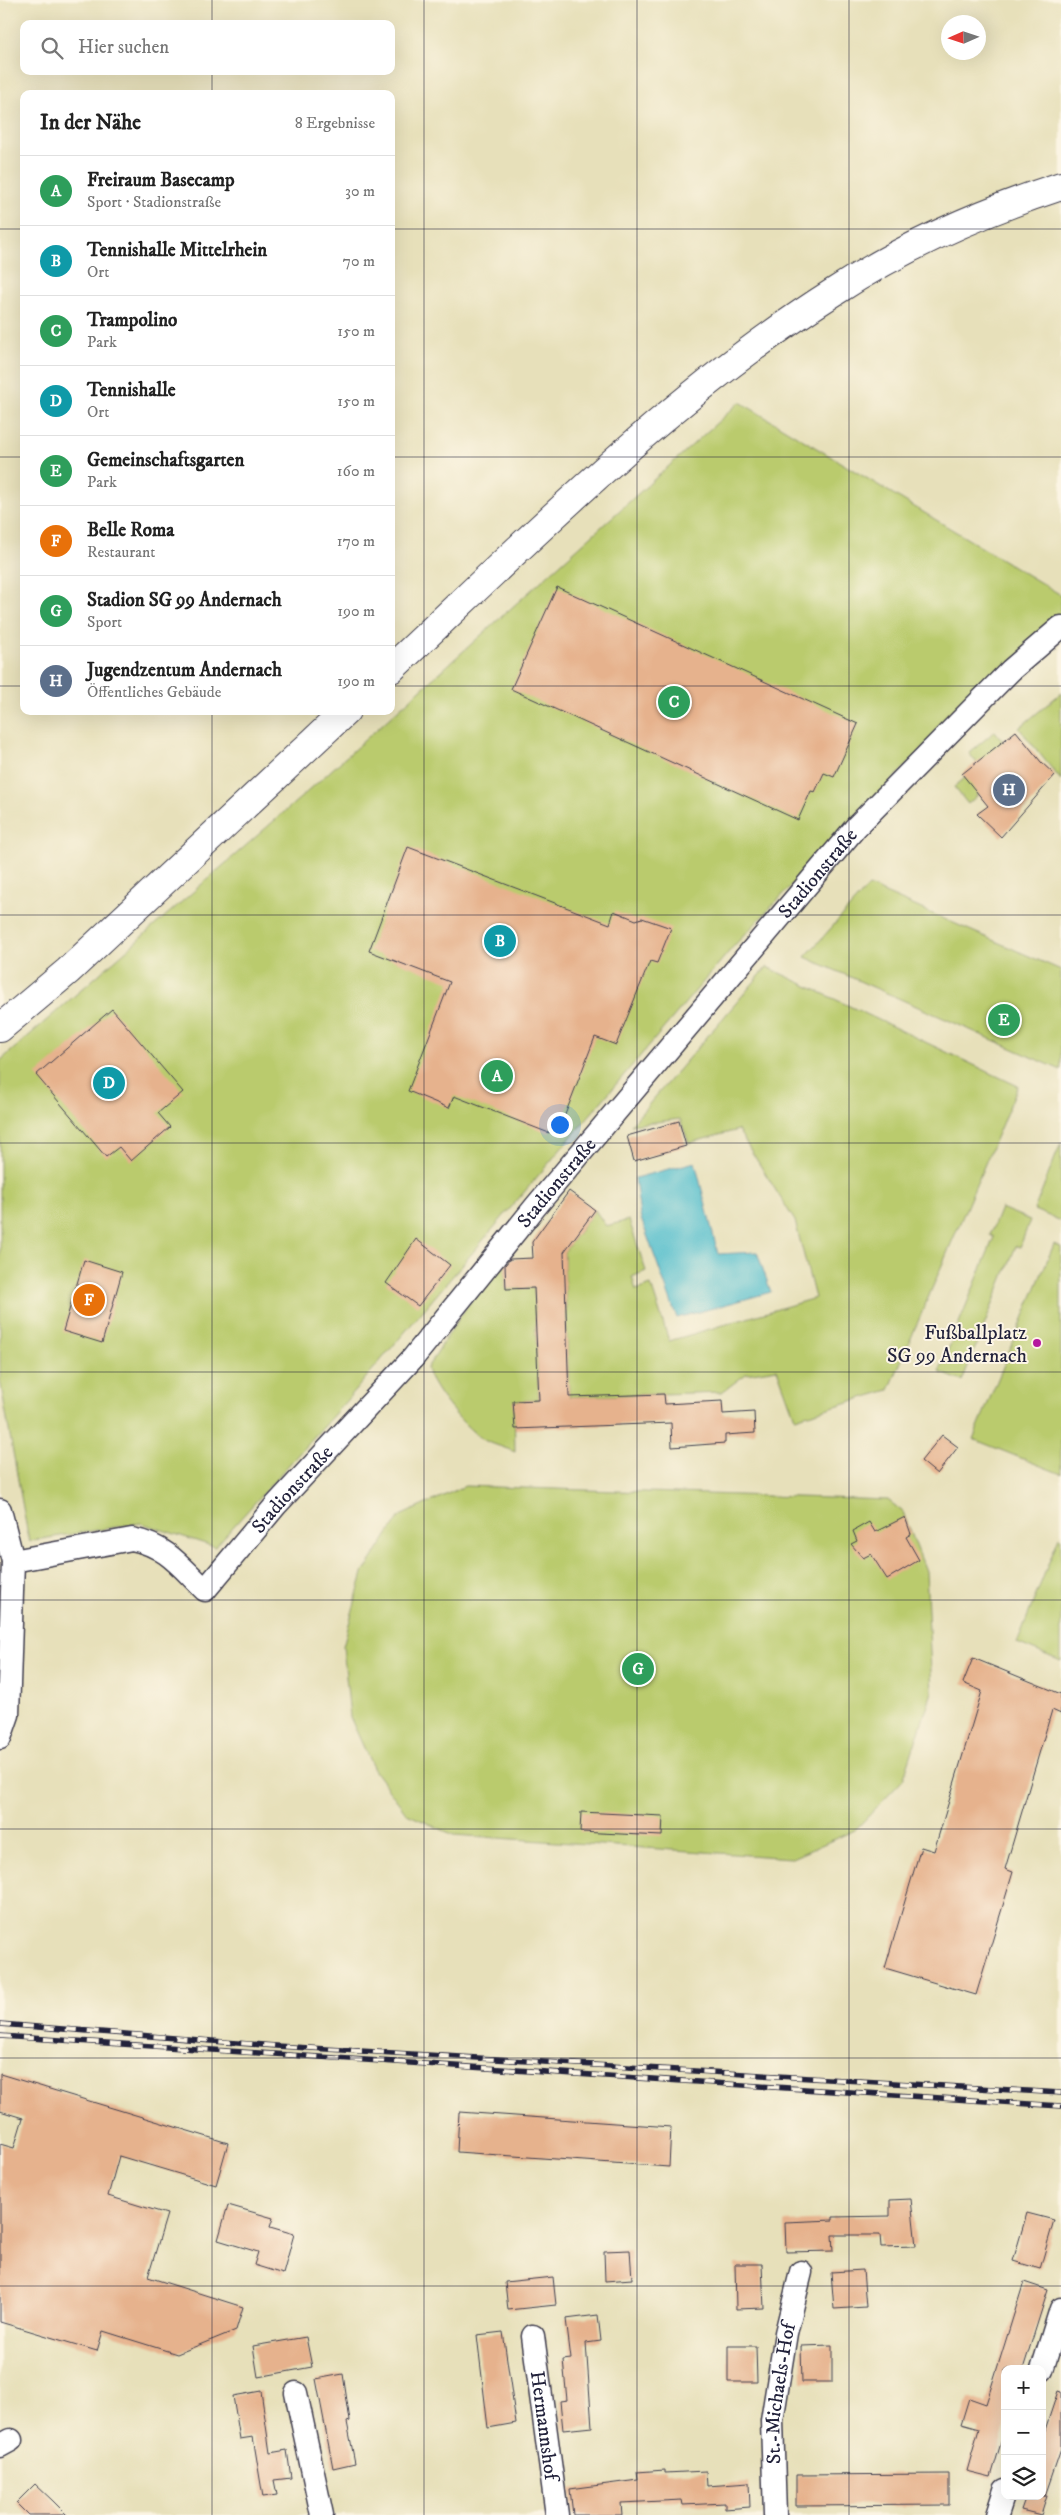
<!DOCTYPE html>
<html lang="de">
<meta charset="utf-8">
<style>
body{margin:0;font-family:"IM FELL DW Pica",serif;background:#f2f2f2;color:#222}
.controls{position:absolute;right:15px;bottom:15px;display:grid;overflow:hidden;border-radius:10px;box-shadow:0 5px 20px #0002}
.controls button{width:45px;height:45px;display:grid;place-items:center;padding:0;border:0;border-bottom:1px solid #e0e0e0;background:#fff;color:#222;font:25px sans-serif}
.compass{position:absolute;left:941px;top:15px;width:45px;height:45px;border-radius:50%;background:#fff;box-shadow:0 5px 20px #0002;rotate:267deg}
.you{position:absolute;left:559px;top:1124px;width:18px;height:18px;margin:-12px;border:4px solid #fff;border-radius:50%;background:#1a73e8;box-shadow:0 0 0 8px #1a73e833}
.badge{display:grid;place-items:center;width:32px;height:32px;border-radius:50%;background:#1a73e8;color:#fff;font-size:16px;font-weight:700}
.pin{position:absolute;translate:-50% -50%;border:2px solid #fff;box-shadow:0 1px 5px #0006}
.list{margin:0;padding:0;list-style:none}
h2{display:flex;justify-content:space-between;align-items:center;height:65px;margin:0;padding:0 20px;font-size:21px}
h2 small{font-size:16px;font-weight:400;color:#767676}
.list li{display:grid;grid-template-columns:32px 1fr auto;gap:15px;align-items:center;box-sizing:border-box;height:70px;padding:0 20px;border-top:1px solid #e0e0e0}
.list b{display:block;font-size:19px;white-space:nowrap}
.list p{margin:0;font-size:16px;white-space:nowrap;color:#767676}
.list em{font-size:16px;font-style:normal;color:#767676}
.icon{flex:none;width:28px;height:28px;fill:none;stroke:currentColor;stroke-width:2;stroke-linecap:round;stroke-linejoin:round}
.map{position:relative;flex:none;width:1061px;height:2515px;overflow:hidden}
.search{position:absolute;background:#fff;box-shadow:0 5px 20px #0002;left:20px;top:20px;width:375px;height:55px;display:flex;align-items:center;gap:12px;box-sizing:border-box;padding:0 18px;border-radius:10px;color:#767676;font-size:19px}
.panel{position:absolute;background:#fff;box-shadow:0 5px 20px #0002;left:20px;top:90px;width:375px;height:625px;border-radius:10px}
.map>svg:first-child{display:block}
.green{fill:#bacb6d;stroke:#6e7654}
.water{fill:#52becc;stroke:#3a7084}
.building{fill:#e6b28d}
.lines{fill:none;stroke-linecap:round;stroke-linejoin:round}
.minor-casing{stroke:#403e4e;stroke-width:25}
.tertiary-casing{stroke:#403e4e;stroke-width:30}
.minor{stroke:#fff;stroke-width:22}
.tertiary{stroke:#fff;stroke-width:28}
.rail-casing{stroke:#22223b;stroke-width:5.5}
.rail{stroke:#fcf5e5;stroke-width:4;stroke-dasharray:11;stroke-linecap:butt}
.grid{fill:none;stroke:#22223b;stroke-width:1;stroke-opacity:0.55}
.poi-dot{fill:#b5179e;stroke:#fcf5e5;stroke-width:2}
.labels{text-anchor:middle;stroke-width:4;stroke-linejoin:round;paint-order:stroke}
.street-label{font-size:20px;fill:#22223b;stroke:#fcf5e5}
.poi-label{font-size:20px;fill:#22223b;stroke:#fcf5e5;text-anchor:end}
</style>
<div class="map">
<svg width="1061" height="2515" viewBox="0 0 1061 2515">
<rect width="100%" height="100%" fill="#fcf5e5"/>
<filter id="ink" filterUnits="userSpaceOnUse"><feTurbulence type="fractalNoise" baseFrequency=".02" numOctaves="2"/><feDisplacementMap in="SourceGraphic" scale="10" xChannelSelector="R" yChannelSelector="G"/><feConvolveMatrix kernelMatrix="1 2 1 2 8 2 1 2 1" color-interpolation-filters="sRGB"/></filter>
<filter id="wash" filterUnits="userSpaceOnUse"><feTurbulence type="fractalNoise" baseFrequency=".0096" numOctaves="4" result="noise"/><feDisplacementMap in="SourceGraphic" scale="20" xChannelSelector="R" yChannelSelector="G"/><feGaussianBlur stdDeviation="1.12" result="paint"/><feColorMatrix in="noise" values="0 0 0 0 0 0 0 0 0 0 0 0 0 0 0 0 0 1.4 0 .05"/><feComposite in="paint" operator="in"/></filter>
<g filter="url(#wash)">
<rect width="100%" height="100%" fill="#e7e0ba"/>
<!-- green -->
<path class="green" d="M740,402l321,193v22l-94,85 -234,245 -386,453 -132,147 -74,-24 -112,18 -29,-161v-319l307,-269z
M1061,693v87l-42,-52z
M995,731l11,14 -27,21 -10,-13z
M966,777l14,16 -12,11 -14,-17z
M869,886l192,84v100l-256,-113z
M767,967l251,119 -129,304 -94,28 -18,-49 -31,5 -24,18 -153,5 -5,-145 31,-42 11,16 23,-6 17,51 -14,6 4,13 15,-5 18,56 146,-43 -20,-77 -57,-91 -49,13 -9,-24 -49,6z
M1061,1143v78l-27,-11z
M1001,1208l29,12 -10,27 -4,-1 -54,135 -23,-9 55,-135 -4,-2z
M1054,1244l7,3v227l-88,-35z
M505,1259l1,30 28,-1 5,112 -25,1 1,51c-9,-4 -20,-7 -29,-11 -18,-9 -56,-53 -59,-73l40,-62z
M465,1486l423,14 15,12 23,59 6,121 -29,88 -48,50 -63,28 -338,-23 -47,-21 -33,-44 -24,-53 -7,-71 20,-73 37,-57z
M1059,1537l2,1v123l-44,-18z"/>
<!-- water -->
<path class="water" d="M695,1162l23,92 39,-2 14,40 -94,26 -37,-102 -5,-38z"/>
<g id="blocks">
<!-- building -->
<path class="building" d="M557,587l301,137 -24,53 -10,-4 -9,19 -4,-1 -13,29 -287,-131z
M1016,731l25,31 14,13 -54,62 -24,-23 11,-8 -26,-32z
M408,847l202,77 4,-13 22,9 6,-2 29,10 -14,35 -7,-2 -34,84 -21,-8 -32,83 -8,-3 -6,16 -95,-37 -5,12 -41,-17 42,-109 -81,-31z
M112,1009l71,83 -25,21 12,14 -39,34 -12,-14 -13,10 -70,-82z
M679,1121l7,25 -52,15 -7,-25z
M569,1191l26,19 -31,42 5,145 95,-3 1,10 57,-3 1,13 31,-2 1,21 -30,2v8l-53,4 -1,-24 -156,6 -2,-28 26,-1 -5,-112 -28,1 -1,-24 5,-6 23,-1 -1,-16z
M416,1239l34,26 -32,41 -32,-23z
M84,1260l38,12 -20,71 -39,-12z
M942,1435l16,12 -21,27 -16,-13z
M905,1517l6,17 -5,3 13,23 -32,19 -16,-25 -8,4 -12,-14 6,-3 -4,-10 16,-9 6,10z
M973,1658l88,36v20l-9,-4 -47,159 8,3 -37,123 -91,-27 36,-121 13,4 48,-160 -19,-8z
M581,1812l82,4 -1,20 -82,-4z
M0,2074l228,69 -12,42 -97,-29 -11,40 59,18 -19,63 95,30 -7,23 -59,24 -74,-23 -6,20 -97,-29v-178l14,4 9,-30 -23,-7z
M459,2112l212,15 -2,40 -212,-15z
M911,2199l5,47 -35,1 -1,-12h-48l1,16 -47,1 -1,-30 48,-2v-3l57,-1v-16z
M228,2205l45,13 -3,9 24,7 -11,40 -29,-9 4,-13 -40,-12z
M1027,2213l27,7 -14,49 -27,-8z
M630,2250l2,29 -27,2 -1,-30z
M735,2264h27l2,44 -28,1z
M863,2270l3,37 -32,2 -3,-37z
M553,2277l3,28 -48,5 -3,-28z
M1024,2282l24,8 -25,79h-18v60l-14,48 -24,-6 12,-42 -18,-5 8,-26 17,6z
M598,2315l3,26 -15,2 6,84 -29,3 -3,-29 7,-1 -4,-40 8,-1 -5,-40z
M503,2332l13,91 -28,5 -11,-93z
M306,2337l6,30 -54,10 -5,-31z
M832,2345v37h-30l-1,-36z
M728,2346h28l1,36h-29z
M343,2374l7,47 -3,1 8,41 -22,5 -17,-89z
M261,2391l9,62 17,-3 4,28 -17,2 3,15 -14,2 -10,-60 -13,2 -7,-43z
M1058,2391l3,1v57l-16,47h-3v-57z
M665,2470v3l41,-2 1,15 42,-3 1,24 -25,2v-6l-42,2 -1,-5 -61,3 1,12h-49l-3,-26 68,-9 -1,-8z
M949,2474v31l-153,1v-31z
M35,2484l18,17 14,14h-39l-12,-12z
M1026,2496h21l-6,19 -20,-5z"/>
</g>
</g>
<g filter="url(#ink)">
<use href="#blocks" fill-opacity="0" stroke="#403e4e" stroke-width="1"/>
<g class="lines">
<defs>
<g id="minor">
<path d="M0,1510l13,51 -5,154 -8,23"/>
<path id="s1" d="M13,1561l119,-22c35,7 49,28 73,51l71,-85 137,-147 123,-152 320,-379 155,-157 50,-43"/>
<path id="s2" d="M533,2336l24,179"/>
<path d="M1042,2370l19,-61"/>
<path d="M296,2393l26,122"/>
<path d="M0,2446l11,-6"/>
<path id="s3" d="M775,2515l-3,-94 14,-88 15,-61"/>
<path d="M997,2515l8,-25"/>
</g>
<path id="tertiary" d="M391,669c141,-132 279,-273 443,-377 70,-46 148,-80 227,-106
M0,1028l68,-57 278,-260"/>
</defs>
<!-- minor casing -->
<use href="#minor" class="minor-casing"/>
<!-- tertiary casing -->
<use href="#tertiary" class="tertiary-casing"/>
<!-- minor -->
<use href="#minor" class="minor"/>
<!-- tertiary -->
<use href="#tertiary" class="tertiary"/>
<defs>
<path id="rail" d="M0,2024l276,22 785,47
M0,2036l1061,70"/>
</defs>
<!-- rail casing -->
<use href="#rail" class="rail-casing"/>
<!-- rail -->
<use href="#rail" class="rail"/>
</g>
</g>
<!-- grid -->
<path class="grid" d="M212,0v24M424,0v2515M637,0v2515M849,0v2515M212,71v23M0,229h24M391,229h670M0,457h24M391,457h670M0,686h24M391,686h670M212,711v1804M0,915h1061M0,1143h1061M0,1372h1061M0,1600h1061M0,1829h1061M0,2058h1061M0,2286h1061"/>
<!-- markers -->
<circle class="poi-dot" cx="1037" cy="1343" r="5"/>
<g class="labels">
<!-- street labels -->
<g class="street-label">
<text dy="7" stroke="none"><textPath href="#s1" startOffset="1155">Stadionstraße</textPath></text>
<text dy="7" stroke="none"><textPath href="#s1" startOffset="750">Stadionstraße</textPath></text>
<text dy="7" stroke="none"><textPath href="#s1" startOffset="345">Stadionstraße</textPath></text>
<text dy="7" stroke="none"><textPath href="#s3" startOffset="122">St.-Michaels-Hof</textPath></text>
<text dy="7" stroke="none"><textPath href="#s2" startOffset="90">Hermannshof</textPath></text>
</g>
<!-- poi labels -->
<g class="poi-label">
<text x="1027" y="1339">Fußballplatz<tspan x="1027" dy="23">SG 99 Andernach</tspan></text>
</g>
</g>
</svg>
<div class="controls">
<button>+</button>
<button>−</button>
<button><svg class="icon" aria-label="layers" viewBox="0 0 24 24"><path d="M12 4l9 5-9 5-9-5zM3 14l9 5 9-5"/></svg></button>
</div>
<svg class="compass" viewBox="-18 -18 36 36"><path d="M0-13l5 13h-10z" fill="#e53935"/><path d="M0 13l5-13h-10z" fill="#767676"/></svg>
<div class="you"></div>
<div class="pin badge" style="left:497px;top:1076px;background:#2e9e5b">A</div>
<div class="pin badge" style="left:500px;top:941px;background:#0f9aa8">B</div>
<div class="pin badge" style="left:674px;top:702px;background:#2e9e5b">C</div>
<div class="pin badge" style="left:109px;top:1083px;background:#0f9aa8">D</div>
<div class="pin badge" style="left:1004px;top:1020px;background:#2e9e5b">E</div>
<div class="pin badge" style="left:89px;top:1300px;background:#e8710a">F</div>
<div class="pin badge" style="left:638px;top:1669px;background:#2e9e5b">G</div>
<div class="pin badge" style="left:1009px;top:790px;background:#5c6f8a">H</div>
<div class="search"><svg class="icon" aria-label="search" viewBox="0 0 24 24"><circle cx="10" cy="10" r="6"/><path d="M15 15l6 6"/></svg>Hier suchen</div>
<section class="panel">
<h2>In der Nähe<small>8 Ergebnisse</small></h2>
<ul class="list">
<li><span class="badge" style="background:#2e9e5b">A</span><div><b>Freiraum Basecamp</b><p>Sport · Stadionstraße</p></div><em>30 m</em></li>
<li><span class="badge" style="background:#0f9aa8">B</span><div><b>Tennishalle Mittelrhein</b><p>Ort</p></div><em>70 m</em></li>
<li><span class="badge" style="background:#2e9e5b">C</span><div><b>Trampolino</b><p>Park</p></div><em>150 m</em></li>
<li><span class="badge" style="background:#0f9aa8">D</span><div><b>Tennishalle</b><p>Ort</p></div><em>150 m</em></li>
<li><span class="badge" style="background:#2e9e5b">E</span><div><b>Gemeinschaftsgarten</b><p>Park</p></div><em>160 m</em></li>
<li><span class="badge" style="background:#e8710a">F</span><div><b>Belle Roma</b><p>Restaurant</p></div><em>170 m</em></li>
<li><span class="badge" style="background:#2e9e5b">G</span><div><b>Stadion SG 99 Andernach</b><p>Sport</p></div><em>190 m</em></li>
<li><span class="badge" style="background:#5c6f8a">H</span><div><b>Jugendzentum Andernach</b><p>Öffentliches Gebäude</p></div><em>190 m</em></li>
</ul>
</section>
</div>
